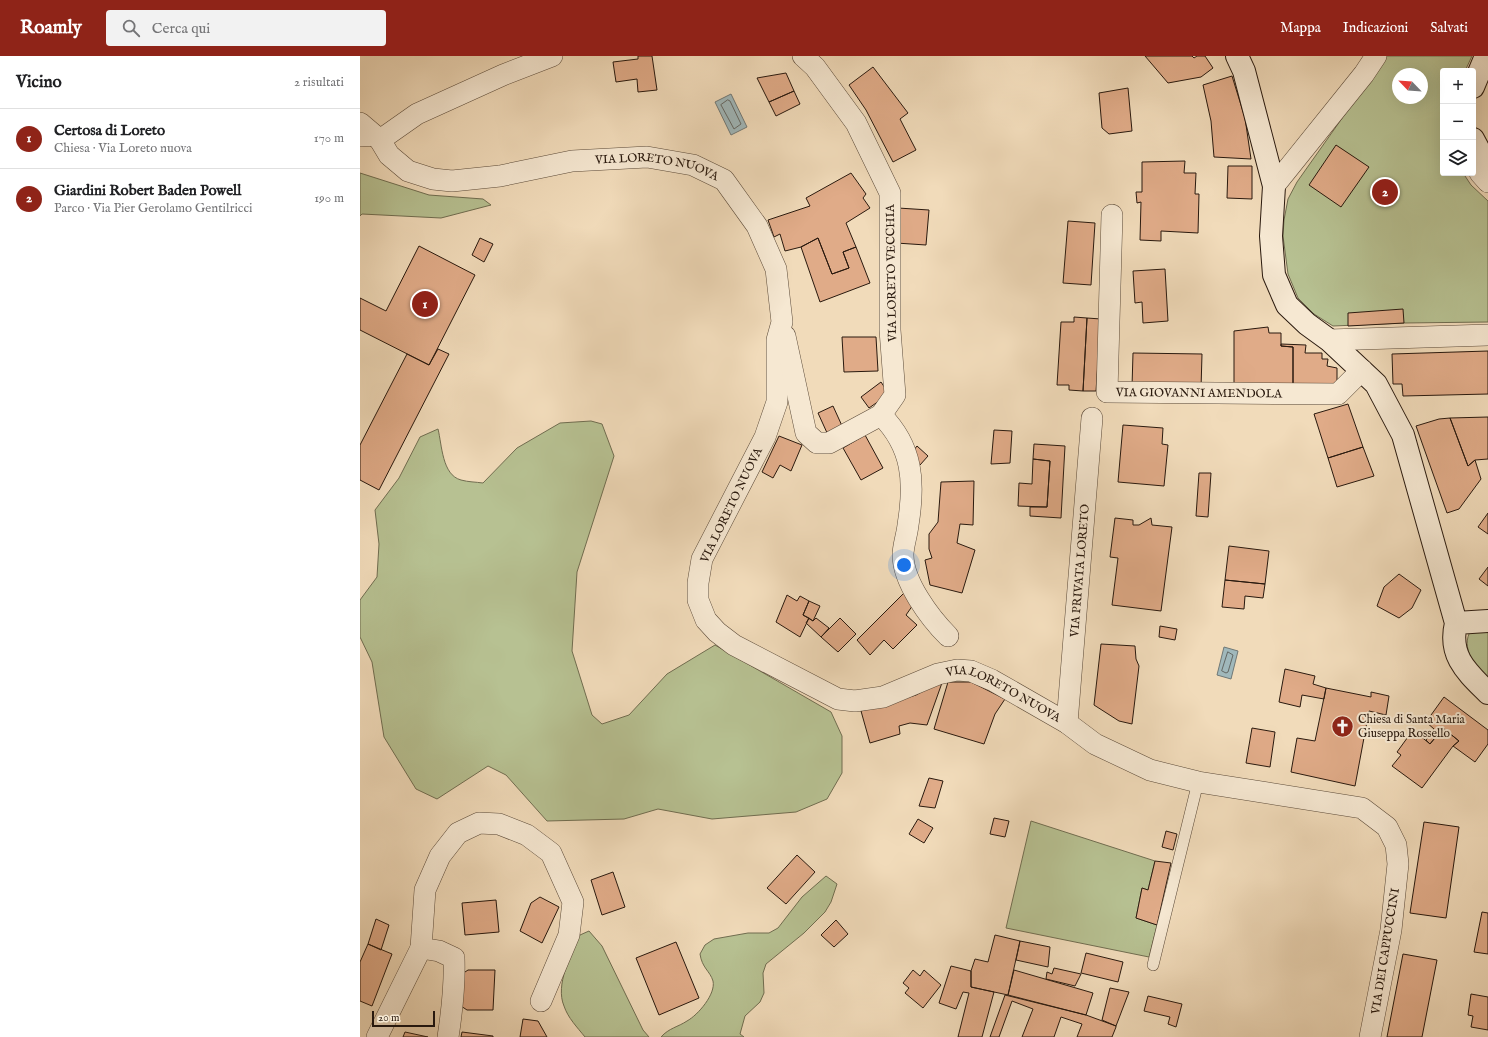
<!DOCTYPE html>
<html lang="it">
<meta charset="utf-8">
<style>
body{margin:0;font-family:"IM FELL English",serif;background:#f2f2f2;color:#202124}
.controls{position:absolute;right:12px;top:12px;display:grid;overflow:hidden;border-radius:4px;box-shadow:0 4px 16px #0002}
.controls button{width:36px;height:36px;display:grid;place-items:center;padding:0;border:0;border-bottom:1px solid #e0e0e0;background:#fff;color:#202124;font:20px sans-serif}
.compass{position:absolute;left:1032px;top:12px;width:36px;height:36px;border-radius:50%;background:#fff;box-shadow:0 4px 16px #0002;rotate:295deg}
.scale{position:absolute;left:12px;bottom:10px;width:63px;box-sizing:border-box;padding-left:4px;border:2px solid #29190e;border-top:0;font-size:11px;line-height:14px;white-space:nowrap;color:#29190e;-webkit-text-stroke:3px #f6e8d2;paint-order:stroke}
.you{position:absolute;left:544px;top:509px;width:14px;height:14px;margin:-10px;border:3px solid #fff;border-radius:50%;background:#1a73e8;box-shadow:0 0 0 6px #1a73e833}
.badge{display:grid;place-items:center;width:26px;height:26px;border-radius:50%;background:#8f2418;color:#fff;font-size:13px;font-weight:700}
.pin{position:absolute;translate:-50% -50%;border:2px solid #fff;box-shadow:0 1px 4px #0006}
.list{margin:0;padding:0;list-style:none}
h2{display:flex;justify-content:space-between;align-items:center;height:52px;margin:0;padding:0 16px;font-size:17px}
h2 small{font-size:13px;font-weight:400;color:#757577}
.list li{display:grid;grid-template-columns:26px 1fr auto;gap:12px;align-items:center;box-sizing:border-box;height:60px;padding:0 16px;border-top:1px solid #e0e0e0}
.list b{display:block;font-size:15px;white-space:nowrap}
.list p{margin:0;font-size:13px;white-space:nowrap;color:#757577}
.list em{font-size:13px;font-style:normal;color:#757577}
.icon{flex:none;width:22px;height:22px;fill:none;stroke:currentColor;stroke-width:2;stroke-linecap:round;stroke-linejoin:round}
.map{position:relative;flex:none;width:1128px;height:981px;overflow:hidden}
header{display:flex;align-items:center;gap:24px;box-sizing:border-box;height:56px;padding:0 20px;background:#8f2418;color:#fff}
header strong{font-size:19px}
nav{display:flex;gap:22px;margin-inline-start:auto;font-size:14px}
.search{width:280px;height:36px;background:#f2f2f2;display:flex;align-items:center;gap:10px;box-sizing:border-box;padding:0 14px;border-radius:4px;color:#757577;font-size:15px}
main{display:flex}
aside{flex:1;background:#fff}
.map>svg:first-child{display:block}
.green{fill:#b7c192;stroke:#706d50;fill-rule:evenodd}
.water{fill:#a0b8bb;stroke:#707876}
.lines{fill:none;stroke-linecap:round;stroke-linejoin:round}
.shore{stroke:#646864;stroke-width:1}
.building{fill:#e0ab88;stroke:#29190e}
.lane-casing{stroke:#5b4a39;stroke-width:12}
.street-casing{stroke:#5b4a39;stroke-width:22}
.secondary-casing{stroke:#29190e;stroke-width:24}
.lane{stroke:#f6e8d2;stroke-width:11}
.street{stroke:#f6e8d2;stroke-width:21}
.secondary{stroke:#f6e8d2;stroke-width:22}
.labels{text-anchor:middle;stroke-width:4;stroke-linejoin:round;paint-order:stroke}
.street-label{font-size:12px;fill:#29190e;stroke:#f6e8d2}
.poi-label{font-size:12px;fill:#29190e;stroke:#f6e8d2;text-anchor:start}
</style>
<header>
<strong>Roamly</strong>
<div class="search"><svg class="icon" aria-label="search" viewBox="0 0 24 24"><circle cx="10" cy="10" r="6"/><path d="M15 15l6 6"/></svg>Cerca qui</div>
<nav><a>Mappa</a><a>Indicazioni</a><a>Salvati</a></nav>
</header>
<main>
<aside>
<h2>Vicino<small>2 risultati</small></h2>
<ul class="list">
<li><span class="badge">1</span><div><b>Certosa di Loreto</b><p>Chiesa · Via Loreto nuova</p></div><em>170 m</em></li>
<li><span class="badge">2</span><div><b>Giardini Robert Baden Powell</b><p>Parco · Via Pier Gerolamo Gentilricci</p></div><em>190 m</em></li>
</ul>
</aside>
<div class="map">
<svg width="1128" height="981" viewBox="0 0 1128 981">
<rect width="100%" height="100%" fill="#f1dbba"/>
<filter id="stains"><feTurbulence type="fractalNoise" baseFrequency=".005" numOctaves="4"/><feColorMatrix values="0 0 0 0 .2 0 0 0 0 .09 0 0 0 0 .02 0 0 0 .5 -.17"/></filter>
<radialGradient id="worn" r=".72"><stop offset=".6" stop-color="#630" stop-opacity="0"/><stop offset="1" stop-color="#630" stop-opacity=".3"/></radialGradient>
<!-- green -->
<path class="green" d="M1026,0h86l-7,15h-22v102h20l8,12 17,16v121l-84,1 -71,3 -19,-12 -16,-16 -10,-24 -5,-38 1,-16 4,-21 9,-17zM1038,18h24v24h-24z
M0,117l69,22 54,4 8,6 -50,13 -79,-4 -2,2z
M231,365l11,3 12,32 -37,116 -5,79 20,64 10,9 27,-9 38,-41 48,-29 116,67 11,24v37l-15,26 -31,13 -84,7 -54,-10 -34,10 -77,2 -41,-46 -18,-9 -51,33 -21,-10 -32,-52 -12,-75 -12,-25v-37l17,-23 2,-33 -4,-34 24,-32 21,-41 18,-8c4,16 4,46 23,51 7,2 15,2 22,3l34,-35 43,-25z
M1128,572v51c-13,-13 -28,-31 -17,-49z
M671,765l124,40 -7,29 -6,-2 -6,30 21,7 -8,32 -143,-29z
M466,820l11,8 -6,18 -6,10 -21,21 -38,31 -3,9 1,20 -4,9 -15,14 -5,18 4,3h-83c8,-9 17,-10 26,-16 11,-6 29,-27 26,-40 -3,-10 -11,-13 -13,-27l5,-9 9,-6 34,-6h21l9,-5 24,-31z
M229,875l13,15 41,84 6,7h-64c-8,-10 -17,-19 -21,-31 -9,-21 7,-52 16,-71z"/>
<!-- water -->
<path class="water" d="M371,38l16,33 -16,8 -16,-33z
M864,591l14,4 -7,28 -14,-4z"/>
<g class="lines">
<!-- shore -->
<path class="shore" d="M368,44l2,1 11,23 -7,5 -13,-24z
M868,596l5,3 -5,17 -2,1 -4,-2z"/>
</g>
<!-- building -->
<path class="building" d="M278,0h14l5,34 -19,2 -1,-13 -21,3 -3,-20 25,-3z
M785,0h47l2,2 3,-2h8l8,12 -12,9 -33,6z
M513,11l35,46 -8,6 16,31 -23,12 -27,-52 -17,-25z
M426,17l8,18 -25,11 -12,-24z
M872,20l13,42 6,41 -37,-2 -3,-36 -8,-36z
M768,32l4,43 -23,3 -7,-6 -3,-35z
M434,35l6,13 -24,12 -7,-14z
M976,89l33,22 -28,40 -32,-22z
M825,105l-1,12h12l-1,21h4l-1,39 -37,-2v10l-21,-1 1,-38 -4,1 -1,-11h6v-30z
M868,110h24v33l-25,-1z
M491,117l15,21 -3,4 7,10 -24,15 10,24 -13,5 6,16 -17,6 -14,-36 -17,9 -16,4 -5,-17 -6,3 -6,-17 42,-14 -4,-8z
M538,152l31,2 -3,35 -30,-2z
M708,165l27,2 -4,62 -28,-2z
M120,182l13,6 -9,18 -12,-7z
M458,182l14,36 17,-6 -6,-16 13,-5 14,36 -50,19 -19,-55z
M59,190l56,29 -46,90 -69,-35v-32l26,13z
M805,213l3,52 -25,2 -1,-21 -7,1 -2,-32z
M1043,253l1,14 -56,3v-13z
M714,261l13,1 -4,73 -14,-1v-5h-12l4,-63h13z
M727,262l14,1 -5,72h-13z
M908,271l1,6h12v13l12,1v39h-59v-55z
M482,281h34l2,34 -34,1z
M921,288l25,1 -1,8h17v6h6l-1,7 10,2v18h-44v-39l-12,-1z
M78,293l11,5 -70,136 -19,-10v-35l47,-91 22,11z
M1128,295v43l-85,2 -1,-12h-9l-1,-30z
M773,297l69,1 -1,35 -69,-2z
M521,326l8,12 -20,14 -8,-11z
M988,348l15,43 -35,11 -14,-44z
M473,350l10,22 -15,7 -10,-22z
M1128,361v42l-13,1 -7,6 -18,-48z
M1090,362l18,48 7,-6 6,19 -22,30 -12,4 -31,-87 23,-7z
M763,369l40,3 -1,16 6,1 -4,41 -46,-4z
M634,374l18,1 -2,32 -19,1z
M505,379l18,33 -22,12 -18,-32z
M419,380l23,9 -11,26 -11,-6 -7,13 -11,-6z
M674,388l31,2 -4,72 -31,-2v-9h17l3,-46 -17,-2z
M557,390l11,10 -8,9 -10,-10z
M1003,391l11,29 -37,11 -9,-29z
M673,403l17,2 -3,46 -29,-1 1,-23 13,1z
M839,417h12l-3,44 -12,-1z
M614,425l-1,44 -13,-1 -3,19 18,7 -13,43 -32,-8 -5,-25 7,-2 -3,-9v-15l9,-12 3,-40z
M1128,457v21l-10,-7z
M755,462l18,2v5h6l12,-7 1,7 20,2 -11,84 -49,-6 6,-47 -8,-1z
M869,490l40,5 -4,33 -40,-4z
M1128,511v19l-9,-7z
M1039,518l22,16 -9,18 -13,10 -22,-12 7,-19z
M865,524l40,4 -2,14 -18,-2 -1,13 -22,-2z
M546,535l7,14 -7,10 11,10 -24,24 -9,-9 -14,15 -13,-15z
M427,539l10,6 3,-5 9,5 -6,14 6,3 -9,19 -24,-15z
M449,545l11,5 -7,15 -10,-6z
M449,562l4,3 3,-3 13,10 -8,9 -15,-14z
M480,562l16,16 -18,18 -17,-15z
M800,570l17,3 -2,11 -16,-3z
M741,588l34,2 1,13 3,7 -7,58 -13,-3 -25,-16z
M925,613l30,7 -2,8 13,4 -2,11 -22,-4 -2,12 -21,-5z
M583,624l-16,45 -17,-2 -11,3 1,8 -30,9 -9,-32 55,-16z
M588,626h23l34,17 -10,15 -11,30 -50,-15z
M966,632l45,9v-5l18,4 -3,19 -17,-4 -14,75 -64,-14 6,-34 18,3z
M1084,641l44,33v14l-13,18 -22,-16 6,-5 -16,-13 -13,16 -4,-4 8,-11 -8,-7z
M892,672l23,4 -5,35 -24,-4z
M1083,672l16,13 -6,5 -31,42 -30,-22 9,-11 -4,-3 16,-22 17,14z
M569,722l14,3 -8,27 -16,-2z
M634,762l15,3 -4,16 -15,-3z
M558,763l15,9 -9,15 -15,-9z
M1064,766l35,5 -13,91 -36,-5z
M806,775l11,3 -4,16 -11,-3z
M437,799l18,17 -29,32 -19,-16z
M795,805l16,2 -14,62 -21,-7 6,-30 6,2z
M253,816l12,35 -23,8 -11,-35z
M180,841l19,10 -17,36 -22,-12 11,-28z
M136,844l3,32 -34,3 -3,-32z
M1122,856l6,1v41l-14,-2z
M16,863l13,6 -8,25 -13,-6z
M476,864l12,14 -14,13 -13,-12z
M635,879l25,6 -12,54 -37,-8v-16l4,-12 13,3z
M660,885l30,6 -2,20 -32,-7z
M316,886l23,56 -40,17 -23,-57z
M8,888l24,10 -20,52 -12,-5v-39z
M726,897l37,9 -5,20 -37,-9z
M1043,898l34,6 -15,77h-35z
M591,910l20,5v16l23,5 -12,45h-24l11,-44 -6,-1 -7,17 -17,-6z
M694,912l27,6 -6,12 -29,-7 1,-7 5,2z
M108,914h27l-2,40h-26l-6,-4 1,-32z
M553,914l7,6 4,-6 17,15 -18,23 -18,-15 4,-5 -6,-5z
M654,914l79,23 -7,22 -78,-20z
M750,932l19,4 -13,34 -14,-6z
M1111,938l17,3v33l-17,-3 2,-11 -5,-1z
M645,939l81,20 30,11v1l-4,10h-35l5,-13 -21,-7 -7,20h-32l11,-28 -21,-8 -13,36h-9z
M788,940l34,8 -6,23 -8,-3 2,-7 -26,-6z
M163,963l15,2 9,16h-27z
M45,976l23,5h-25z
M102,976l31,4v1h-32z"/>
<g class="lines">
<defs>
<path id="lane" d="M0,85l19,-1
M793,909l45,-183"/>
<g id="street">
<path id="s1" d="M0,67l20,17 9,15 19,16 25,8 19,2 48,-5 72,-15 75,-4 46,8 31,15 33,46 19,43 6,53 -5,18v62l-12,35 -63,122 -4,24v17l8,20 11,12 17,13 104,54 17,2 28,-4 55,-23 19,-4 14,1 21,9 75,43 28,21 55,26 48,12 164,26 25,19 9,18 2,19 -7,66 -21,107"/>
<path d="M20,84l37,-26 86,-39 49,-19"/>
<path d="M1120,96v21l8,9"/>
<path d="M914,130l90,-112 12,-18"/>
<path id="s2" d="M752,159l-5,177 231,2 24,-24"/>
<path d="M425,280l21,97 11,10h12l52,-28 14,-20 -5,-65v-137l-34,-70 -41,-56 -12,-11"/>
<path d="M969,284l159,-5"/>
<path d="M521,359c32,32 34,67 27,110 -1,10 -5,21 -5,30 0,27 27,63 45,81"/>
<path id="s3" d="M707,667l25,-305"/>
<path d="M17,981l44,-89"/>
<path d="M88,981c4,-26 7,-52 6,-79l-15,-7 -18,-3 4,-58 15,-34 18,-23 21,-10 20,1 28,11 24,18 22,49 -4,33 -28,66"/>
</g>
<path id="secondary" d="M877,0l7,15 30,115 -3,50 3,39 13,30 20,19 22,16 47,44 27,51 53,188
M1113,31l13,-31
M1113,83l7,13 8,4
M1096,567c-8,33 11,49 32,70
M1096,567l32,-2"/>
</defs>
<!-- lane casing -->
<use href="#lane" class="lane-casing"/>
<!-- street casing -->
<use href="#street" class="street-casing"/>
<!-- secondary casing -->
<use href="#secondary" class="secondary-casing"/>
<!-- lane -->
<use href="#lane" class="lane"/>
<!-- street -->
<use href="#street" class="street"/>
<!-- secondary -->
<use href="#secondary" class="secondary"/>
</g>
<!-- icons -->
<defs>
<symbol id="church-disc" viewBox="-11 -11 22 22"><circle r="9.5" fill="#8f2418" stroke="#f6e8d2"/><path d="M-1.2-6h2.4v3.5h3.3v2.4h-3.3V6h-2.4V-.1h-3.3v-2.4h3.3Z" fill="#fff"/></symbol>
</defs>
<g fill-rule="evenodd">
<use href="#church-disc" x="970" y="658" width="25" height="25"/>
</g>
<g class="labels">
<!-- street labels -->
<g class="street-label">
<text dy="4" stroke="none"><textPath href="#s1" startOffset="322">VIA LORETO NUOVA</textPath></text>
<text transform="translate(531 217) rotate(-91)" y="4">VIA LORETO VECCHIA</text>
<text dy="4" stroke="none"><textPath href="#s2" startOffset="269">VIA GIOVANNI AMENDOLA</textPath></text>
<text transform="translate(371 449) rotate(-64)" y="4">VIA LORETO NUOVA</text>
<text dy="4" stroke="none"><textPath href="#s3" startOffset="153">VIA PRIVATA LORETO</textPath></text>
<text dy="4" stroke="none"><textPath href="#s1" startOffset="1198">VIA LORETO NUOVA</textPath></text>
<text transform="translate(1025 895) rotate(-81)" y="4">VIA DEI CAPPUCCINI</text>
</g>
<!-- poi labels -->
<g class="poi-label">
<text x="998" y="667">Chiesa di Santa Maria<tspan x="998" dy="14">Giuseppa Rossello</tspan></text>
</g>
</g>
<rect width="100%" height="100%" filter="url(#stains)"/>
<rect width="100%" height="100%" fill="url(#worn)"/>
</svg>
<div class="controls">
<button>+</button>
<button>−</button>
<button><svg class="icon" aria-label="layers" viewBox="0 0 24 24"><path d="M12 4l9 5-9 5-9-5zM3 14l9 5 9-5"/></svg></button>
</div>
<svg class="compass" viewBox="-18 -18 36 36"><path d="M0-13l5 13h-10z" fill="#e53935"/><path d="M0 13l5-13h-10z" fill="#757577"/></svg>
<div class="scale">20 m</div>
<div class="you"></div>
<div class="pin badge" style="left:65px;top:248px">1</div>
<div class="pin badge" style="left:1025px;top:136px">2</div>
</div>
</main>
